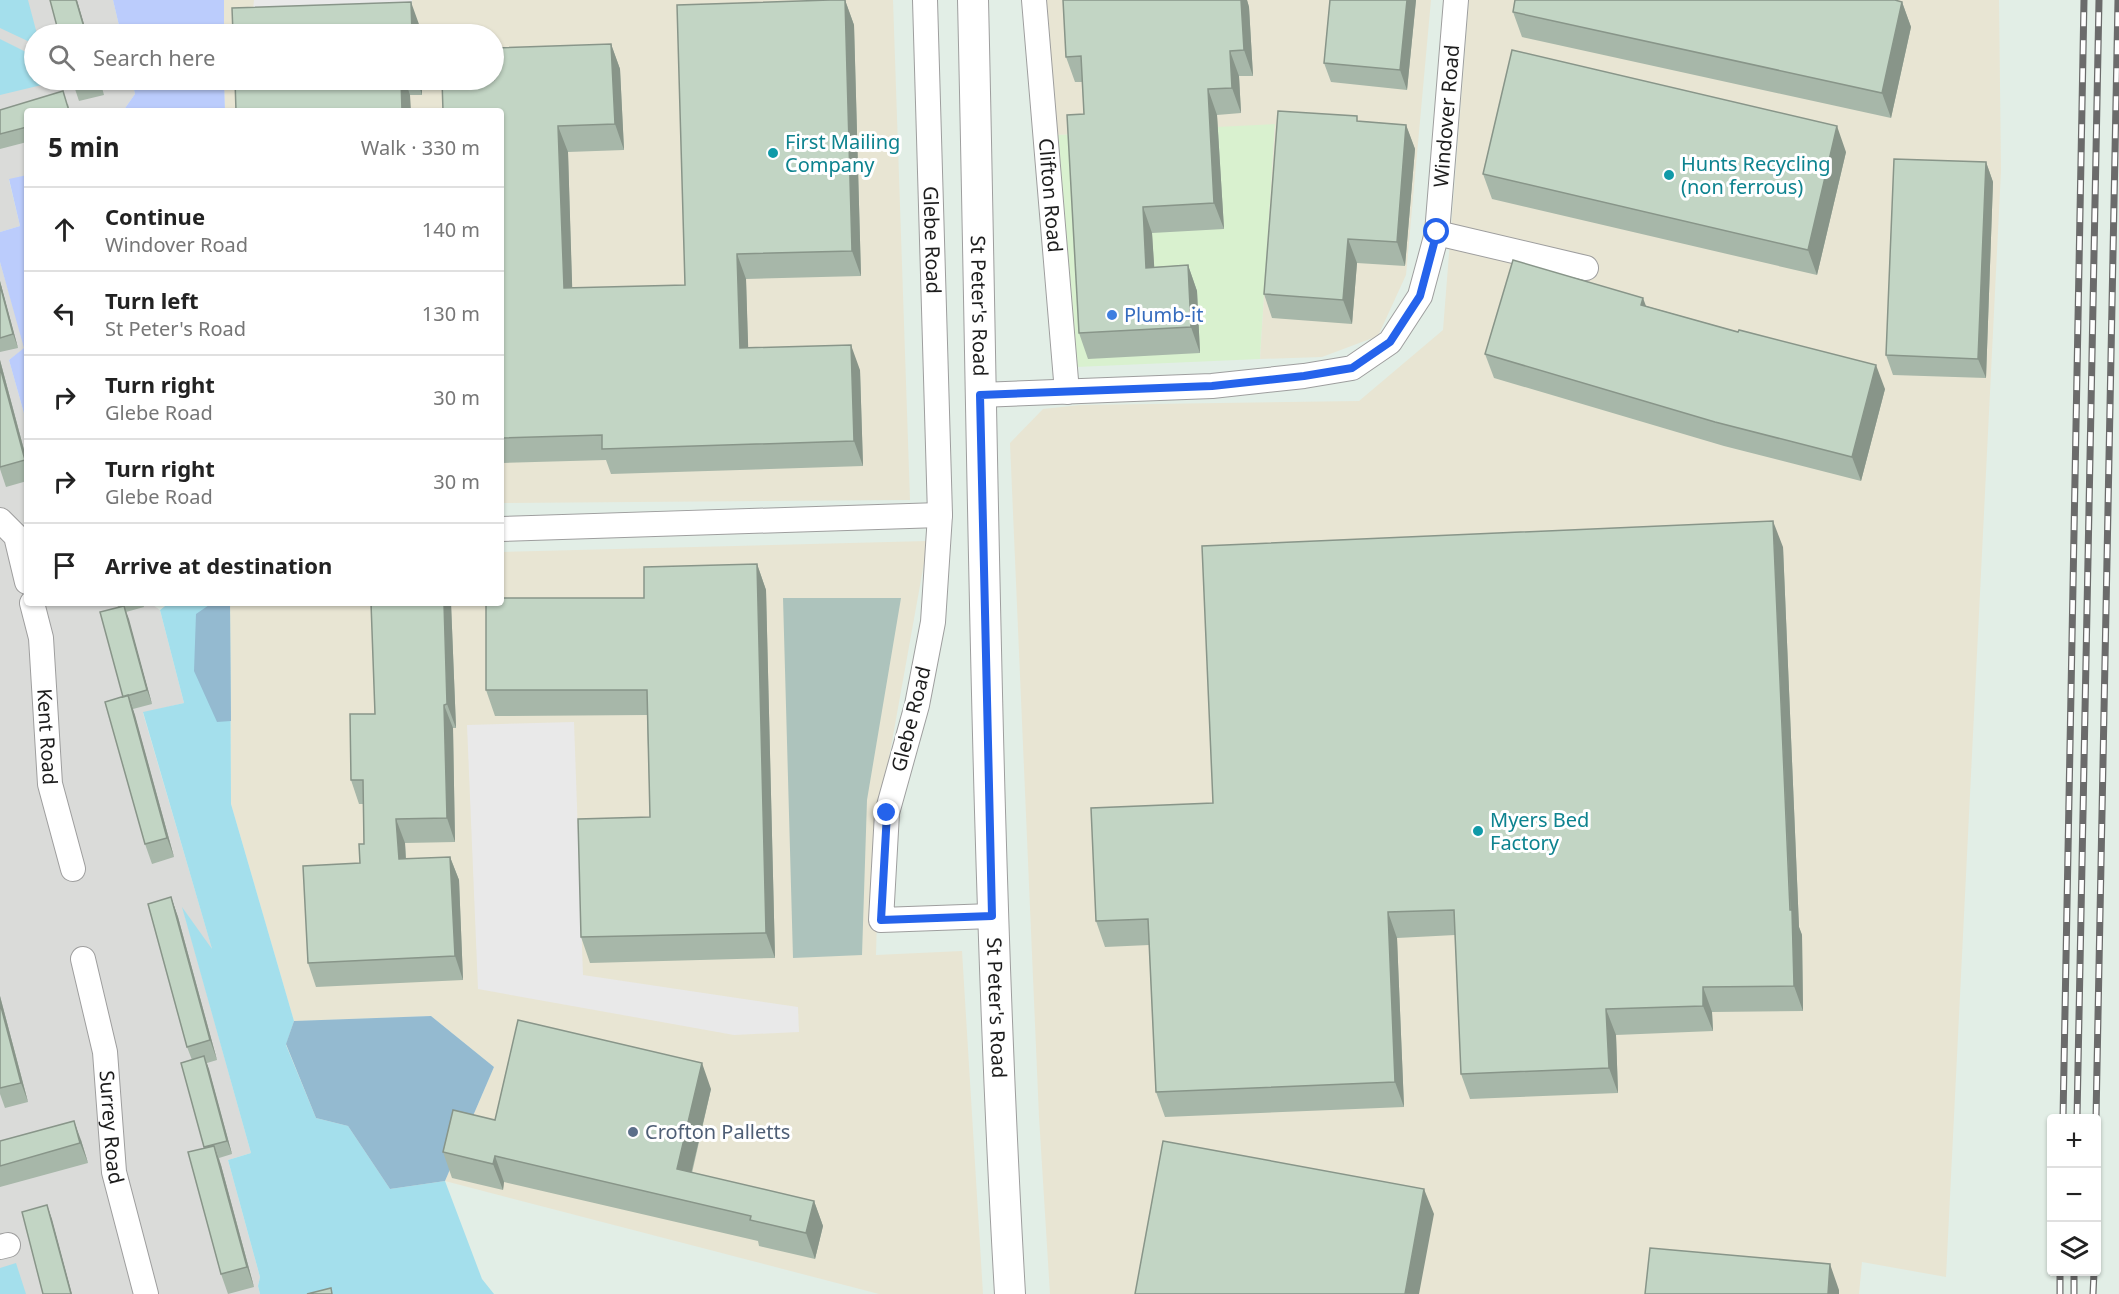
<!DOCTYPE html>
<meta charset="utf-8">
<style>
body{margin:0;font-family:"Noto Sans",sans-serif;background:#f6f6f6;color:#222}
.controls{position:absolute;right:18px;bottom:18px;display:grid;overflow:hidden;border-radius:6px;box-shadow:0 2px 4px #0004}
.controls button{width:54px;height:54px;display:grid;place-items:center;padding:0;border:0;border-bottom:2px solid #e0e0e0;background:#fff;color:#222;font:30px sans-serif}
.stop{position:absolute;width:18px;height:18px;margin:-14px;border:4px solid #2563eb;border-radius:50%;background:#fff}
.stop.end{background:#2563eb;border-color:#fff;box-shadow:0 2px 6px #0008}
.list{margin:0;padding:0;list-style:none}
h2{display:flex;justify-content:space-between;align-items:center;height:78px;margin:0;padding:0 24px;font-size:26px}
h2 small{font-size:20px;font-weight:400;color:#767676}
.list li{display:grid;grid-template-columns:39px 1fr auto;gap:18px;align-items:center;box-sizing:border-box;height:84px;padding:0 24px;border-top:2px solid #e0e0e0}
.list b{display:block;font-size:22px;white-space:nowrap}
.list p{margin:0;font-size:20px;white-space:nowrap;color:#767676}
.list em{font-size:20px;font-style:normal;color:#767676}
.icon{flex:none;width:33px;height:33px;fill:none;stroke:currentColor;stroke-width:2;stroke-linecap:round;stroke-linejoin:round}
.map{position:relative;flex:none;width:2119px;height:1294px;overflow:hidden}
.search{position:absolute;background:#fff;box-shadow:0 2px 4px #0004;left:24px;top:24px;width:480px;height:66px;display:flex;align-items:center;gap:15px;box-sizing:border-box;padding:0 21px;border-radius:33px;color:#767676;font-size:22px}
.panel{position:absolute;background:#fff;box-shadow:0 2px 4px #0004;left:24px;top:108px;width:480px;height:498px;border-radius:6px}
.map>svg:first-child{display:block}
.residential{fill:#dadbd9}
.commercial{fill:#d9f1cf}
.industrial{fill:#e8e5d3}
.construction{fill:#adc3bc}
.grass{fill:#a4dfec}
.forest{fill:#94bad0}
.park{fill:#bbccfc}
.parking{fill:#e9e9e9}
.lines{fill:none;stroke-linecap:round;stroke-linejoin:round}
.minor-casing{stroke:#9e9e9e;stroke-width:26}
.tertiary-casing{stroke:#9e9e9e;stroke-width:32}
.minor{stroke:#fff;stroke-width:24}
.tertiary{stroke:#fff;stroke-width:30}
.rail-casing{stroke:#6b6b6b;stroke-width:7}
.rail{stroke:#fff;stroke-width:4.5;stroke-dasharray:14;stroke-linecap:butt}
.wall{fill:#a7b7a9}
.shaded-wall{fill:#889589}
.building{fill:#c2d5c4;stroke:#889589;stroke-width:1.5}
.route{stroke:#2563eb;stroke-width:8}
.culture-dot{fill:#0f9aa8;stroke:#fff;stroke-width:2}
.shop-dot{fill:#3f7fe0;stroke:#fff;stroke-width:2}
.service-dot{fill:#5c6f8a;stroke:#fff;stroke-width:2}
.labels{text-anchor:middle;stroke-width:6;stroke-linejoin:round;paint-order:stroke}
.street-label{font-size:20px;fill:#1d1d1d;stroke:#fff}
.culture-label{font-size:20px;fill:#0d838f;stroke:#fff;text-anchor:start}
.shop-label{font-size:20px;fill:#366cbe;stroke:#fff;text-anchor:start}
.service-label{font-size:20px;fill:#4e5e75;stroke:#fff;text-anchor:start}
</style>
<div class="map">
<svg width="2119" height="1294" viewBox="0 0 2119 1294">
<rect width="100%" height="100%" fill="#e2eee6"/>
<!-- residential -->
<path class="residential" d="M0,0h113l8,34h-87v46h98l3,14 -12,17h-96v64l-18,5 11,46 -20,6z
M0,262l25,86 -16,12 18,64v179h123l10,7 24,93 -41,10 70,239 -30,-43 68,244 -23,7 32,117 -2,9 2,8h-260z"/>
<!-- commercial -->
<path class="commercial" d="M1275,123l-15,236 -184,8 -20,-232z"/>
<!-- industrial -->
<path class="industrial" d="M224,0h669l17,500 -409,3v-392h-276l-1,-31h270v-46h-270z
M1046,0h385l-25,275 -28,61 -56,21 -62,2 15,-235 -219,11z
M1469,0h530l2,171 -55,1106 -84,-15 -3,32h-809l-11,-177 -29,-674 33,-34 37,-4 279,-4 84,-71z
M928,541l-48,267 -4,147 86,-4 21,343h-104l-434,-113 49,-114 -63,-51 -137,5 -63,-217 -1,-201h271v-51z"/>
<!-- construction -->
<path class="construction" d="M783,598h118l-34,202 -5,155 -69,3z"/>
<!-- grass -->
<path class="grass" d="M0,0h28l9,34h-3v10l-34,-16z
M0,39l34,17v24h15l1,3 -50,12z
M169,603h61l1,201 63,217 -8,24 30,73 32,8 42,63 55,-8 37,98 12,15h-234l-2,-8 2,-9 -32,-117 23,-7 -69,-246 30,42 -69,-237 41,-9 -24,-93z
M16,1263l10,31h-26v-26z"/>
<!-- forest -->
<path class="forest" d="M212,603h18l1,118 -14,1 -23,-51 2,-57z
M431,1016l63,51 -49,114 -55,8 -42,-63 -32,-8 -30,-74 8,-23z"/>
<!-- park -->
<path class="park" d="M113,0h111v34h-103z
M132,80h92l1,31h-102l12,-17z
M27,175v249l-18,-64 15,-12 -24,-86v-30l20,-6 -11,-47z"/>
<!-- parking -->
<path class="parking" d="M254,0h158v9l-159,1z
M574,722l9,253 215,32 1,25 -65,3 -256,-46 -11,-264z"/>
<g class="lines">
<defs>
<g id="minor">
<path id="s1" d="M925,0l15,515 -7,107 -16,83 -30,108 -6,107 111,-4"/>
<path id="s2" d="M1034,0l33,392"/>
<path d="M1437,233l149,35"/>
<path id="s3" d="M980,395l232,-9 92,-10 48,-8 38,-26 30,-46 17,-63 19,-233"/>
<path d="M0,520l16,16 11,46"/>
<path d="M501,529l439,-14"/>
<path id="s4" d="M32,603l9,35 9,146 23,85"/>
<path id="s5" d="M83,959l22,93 9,120 32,122"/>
<path d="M0,1247l8,-2"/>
</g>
<g id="tertiary">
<path id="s6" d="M973,0c10,432 12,863 37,1294"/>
</g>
</defs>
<!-- minor casing -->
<use href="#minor" class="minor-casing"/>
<!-- tertiary casing -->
<use href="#tertiary" class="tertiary-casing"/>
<!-- minor -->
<use href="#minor" class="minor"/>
<!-- tertiary -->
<use href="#tertiary" class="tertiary"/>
<defs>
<path id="rail" d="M2063,1118l21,-1118
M2077,1118l22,-1118
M2096,1118l22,-1118
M2060,1294v-22
M2074,1294v-22
M2093,1294l1,-22"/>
</defs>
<!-- rail casing -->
<use href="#rail" class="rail-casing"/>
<!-- rail -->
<use href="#rail" class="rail"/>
</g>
<!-- wall -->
<path class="wall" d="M845,0l9,25 7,251 -115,3 2,69 112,22 3,96 -252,8 -5,-14 -103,3 -2,-5v-347l110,-67 9,25 4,81 -56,2 4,136 113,-3z
M1063,0h184l2,7 4,69h-14l2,37 -24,2 7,114 -72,4 2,34 34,-2 9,26 3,62 -112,6 -9,-26 5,-219 -2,-32h-7l-9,-25z
M1330,0h86l-9,90 -76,-8 -7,-19z
M1902,2l9,25 -20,91 -369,-81 -9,-25z
M72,80h28l4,15 -25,6z
M235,80h187v15h-12z
M68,104l2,7h-43v31l-27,7v-39z
M1359,121l47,4 9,24 -10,117 -48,-3 -5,61 -80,-6 -8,-24z
M1846,152l-29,123 -325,-76 -9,-25z
M1986,162l7,20 -7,196 -93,-3 -7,-20z
M0,281l18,67 -18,4z
M1646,306l92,26 147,57 -24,92 -137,-35 -230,-68 -9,-24z
M0,360l27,101v20l-21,6 -6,-18z
M1783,547l16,380 3,8 1,76 -91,1 1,19 -97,4 2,58 -148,6 -9,-25 -6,-139 -58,3 7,169 -239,10 -9,-25 -7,-147 -44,2 -9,-26 117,-118z
M757,564l9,26 9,368 -185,5 -9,-26 69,-120 -3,-102 -152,1 -9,-26 158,-92z
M117,603h26l1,4 -18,5 26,92 -19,5 41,148 -22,7 -7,-20 -22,-147 -5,-90z
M371,603h80l5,125h-3l2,114 -50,1 1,16 44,-2 9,23 4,100 -147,7 -8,-24 52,-100 4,-19 -1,-40h-4l-8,-24 24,-66z
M171,897l7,20 39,143 -10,3 25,91 -13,4 35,129 -26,7 -7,-20 -29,-214 -5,-13z
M0,996l28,106 -23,6 -5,-14z
M711,1089l-19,84 122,28 9,25 -8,33 -56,-13 -1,-5 -254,-59 -1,8 -51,-12 -9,-26 52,-32z
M81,1140l7,23 -88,24v-46z"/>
<!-- shaded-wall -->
<path class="shaded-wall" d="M76,0h1l10,34h-1z
M845,0l9,25 7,251 -9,-25z
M1241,0h6l2,7 4,69 -9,-26z
M1407,0h9l-9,90 -7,-20z
M411,2l9,25v7h-8z
M1902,2l9,25 -20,91 -9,-25z
M611,44l9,25 4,81 -9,-26z
M1230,51l9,25 2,37 -9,-25z
M401,80h4l5,15 1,16h-9z
M417,80h5v15z
M1208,89l9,26 7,114 -10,-26z
M1406,125l9,24 -10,117 -8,-24z
M558,126l10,26 5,161 -9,-25z
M1837,126l9,26 -29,123 -9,-25z
M1986,162l7,20 -7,196 -8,-19z
M1143,207l9,26 4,60 -10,-25z
M1348,239l9,24 -5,61 -9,-24z
M737,254l9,25 3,94 -9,-25z
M1188,265l9,26 3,62 -9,-26z
M0,281l18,67 -5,-14 -13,-49z
M1643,298l9,24 -11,-17z
M851,345l9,25 3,96 -9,-25z
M0,360l27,101v6l-27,-100z
M1876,365l9,24 -24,92 -9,-24z
M1773,521l10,26 16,380 3,8 1,76 -9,-25z
M757,564l9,26 9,368 -9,-25z
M444,603h7l5,125 -9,-24z
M124,606l5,13 23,85 -5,-14z
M128,695l7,20 39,142 -7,-19z
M444,705l9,23 2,114 -8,-24z
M396,819l9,24 2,40 -8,-24z
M450,857l9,23 4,100 -8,-24z
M171,897l7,20 39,143 -7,-20z
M1388,912l9,26 7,169 -9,-25z
M1703,987l9,25 1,19 -10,-25z
M0,996l28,106 -7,-19 -21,-80z
M1606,1009l10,26 2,58 -9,-25z
M204,1056l5,13 23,85 -5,-13z
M702,1063l9,26 -25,106 -9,-26z
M74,1121l7,19 7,23 -8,-20z
M214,1146l7,19 33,122 -7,-20z
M495,1156l9,26 -1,8 -10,-26z
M1424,1189l10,25 -15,80h-14z
M814,1201l9,25 -8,33 -9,-26z
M47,1205l5,14 20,75h-1z
M1830,1264l9,26v4h-11z"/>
<!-- building -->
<path class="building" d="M50,0h26l10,34h-27z
M830,0h15l7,251 -115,3 3,94 111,-3 3,96 -252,8v-14l-101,3v-327h-58l-1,-31h52v-32l117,-4 4,80 -57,2 6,162 121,-3 -8,-280z
M1063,0h178l3,50 -14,1 2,37 -24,1 6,114 -71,4 3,61 42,-3 3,62 -112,6 -12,-218 17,-1 -3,-58 -15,1z
M1330,0h77l-7,70 -76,-7z
M1515,0h380l7,2 -20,91 -369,-81z
M411,2l1,32h-179l-1,-26z
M1512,50l325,76 -29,124 -325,-76z
M72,80h27v1l-24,7z
M235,80h166l1,31h-166z
M63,91l6,20h-42v16l-27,7v-24z
M1278,111l79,5v5l49,4 -9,117 -49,-3 -5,61 -79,-6z
M1894,159l92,3 -8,197 -92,-4z
M1513,260l130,38 -2,7 97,27 1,-2 137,35 -24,92 -137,-35 -230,-68z
M0,285l13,49 -13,4z
M0,367l25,93 -25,7z
M1773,521l17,389h2l2,76 -91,1v19l-97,3 3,59 -148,6 -7,-164 -66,2 7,170 -239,10 -8,-173 -52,2 -5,-113 122,-5 -11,-257z
M757,564l9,369 -185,4 -3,-118 72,-2 -3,-127h-161v-87h15v-5h143v-31z
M371,603h73l3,101 -3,1 3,113 -51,1 3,40 51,-2 5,99 -147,7 -5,-97 57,-3 -1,-19h5l-1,-64h-12l-1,-66h25z
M124,606l23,84 -24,7 -23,-85z
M128,695l39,143 -22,6 -40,-142z
M171,897l39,143 -23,7 -39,-143z
M0,1003l21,80 -21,5z
M518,1020l184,43 -25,106 137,32 -8,32 -56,-13 1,-4 -256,-60 -2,8 -50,-12 10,-42 42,10z
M204,1056l23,85 -23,6 -23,-84z
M74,1121l6,22 -80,23v-25z
M1163,1141l261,48 -19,105h-270z
M214,1146l33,121 -26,7 -33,-122z
M47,1205l24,89h-28l-21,-82z
M1650,1248l180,16 -2,30h-183z
M331,1288l1,6h-25z"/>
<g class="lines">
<!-- route -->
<path class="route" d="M887,813l-6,107 111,-4 -12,-521 232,-9 92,-10 48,-8 38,-26 30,-46 17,-64"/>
</g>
<!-- markers -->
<g class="culture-dot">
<circle cx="773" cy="153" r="6"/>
<circle cx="1669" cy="175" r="6"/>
<circle cx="1478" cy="831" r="6"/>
</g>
<circle class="shop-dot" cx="1112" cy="315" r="6"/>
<circle class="service-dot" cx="633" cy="1132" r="6"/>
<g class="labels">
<!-- street labels -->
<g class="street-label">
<text dy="7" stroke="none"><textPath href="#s3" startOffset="657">Windover Road</textPath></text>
<text dy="7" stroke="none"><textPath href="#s2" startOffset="196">Clifton Road</textPath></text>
<text dy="7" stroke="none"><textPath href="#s1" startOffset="240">Glebe Road</textPath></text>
<text dy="7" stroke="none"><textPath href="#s6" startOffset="306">St Peter's Road</textPath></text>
<text transform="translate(911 719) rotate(-76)" y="7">Glebe Road</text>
<text dy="7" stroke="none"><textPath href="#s4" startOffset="135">Kent Road</textPath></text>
<text dy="7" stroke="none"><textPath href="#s6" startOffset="1008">St Peter's Road</textPath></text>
<text dy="7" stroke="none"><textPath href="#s5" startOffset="171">Surrey Road</textPath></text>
</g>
<!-- culture labels -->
<g class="culture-label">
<text x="785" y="149">First Mailing<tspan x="785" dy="23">Company</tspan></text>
<text x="1681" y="171">Hunts Recycling<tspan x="1681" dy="23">(non ferrous)</tspan></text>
<text x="1490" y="827">Myers Bed<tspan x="1490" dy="23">Factory</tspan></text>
</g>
<!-- shop labels -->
<g class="shop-label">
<text x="1124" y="322">Plumb-it</text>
</g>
<!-- service labels -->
<g class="service-label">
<text x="645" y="1139">Crofton Palletts</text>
</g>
</g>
</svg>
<div class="controls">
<button>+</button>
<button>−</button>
<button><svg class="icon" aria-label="layers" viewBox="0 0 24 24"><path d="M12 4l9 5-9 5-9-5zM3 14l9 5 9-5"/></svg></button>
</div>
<div class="stop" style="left:1437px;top:232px"></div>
<div class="stop end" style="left:887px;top:813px"></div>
<div class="search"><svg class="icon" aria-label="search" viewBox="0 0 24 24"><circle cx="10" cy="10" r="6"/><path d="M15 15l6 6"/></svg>Search here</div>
<section class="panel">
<h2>5 min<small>Walk · 330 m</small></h2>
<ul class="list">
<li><svg class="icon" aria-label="ahead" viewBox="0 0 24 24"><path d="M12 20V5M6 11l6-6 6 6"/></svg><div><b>Continue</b><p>Windover Road</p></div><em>140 m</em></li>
<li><svg class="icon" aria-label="left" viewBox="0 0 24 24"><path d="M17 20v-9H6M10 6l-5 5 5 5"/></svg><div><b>Turn left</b><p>St Peter's Road</p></div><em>130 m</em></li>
<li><svg class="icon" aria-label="right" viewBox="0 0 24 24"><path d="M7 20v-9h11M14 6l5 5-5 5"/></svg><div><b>Turn right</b><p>Glebe Road</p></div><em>30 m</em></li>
<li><svg class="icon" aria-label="right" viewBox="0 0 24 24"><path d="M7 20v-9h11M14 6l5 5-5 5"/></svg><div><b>Turn right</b><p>Glebe Road</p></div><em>30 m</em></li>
<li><svg class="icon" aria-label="arrive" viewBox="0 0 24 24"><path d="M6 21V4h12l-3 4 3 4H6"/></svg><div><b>Arrive at destination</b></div></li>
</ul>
</section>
</div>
